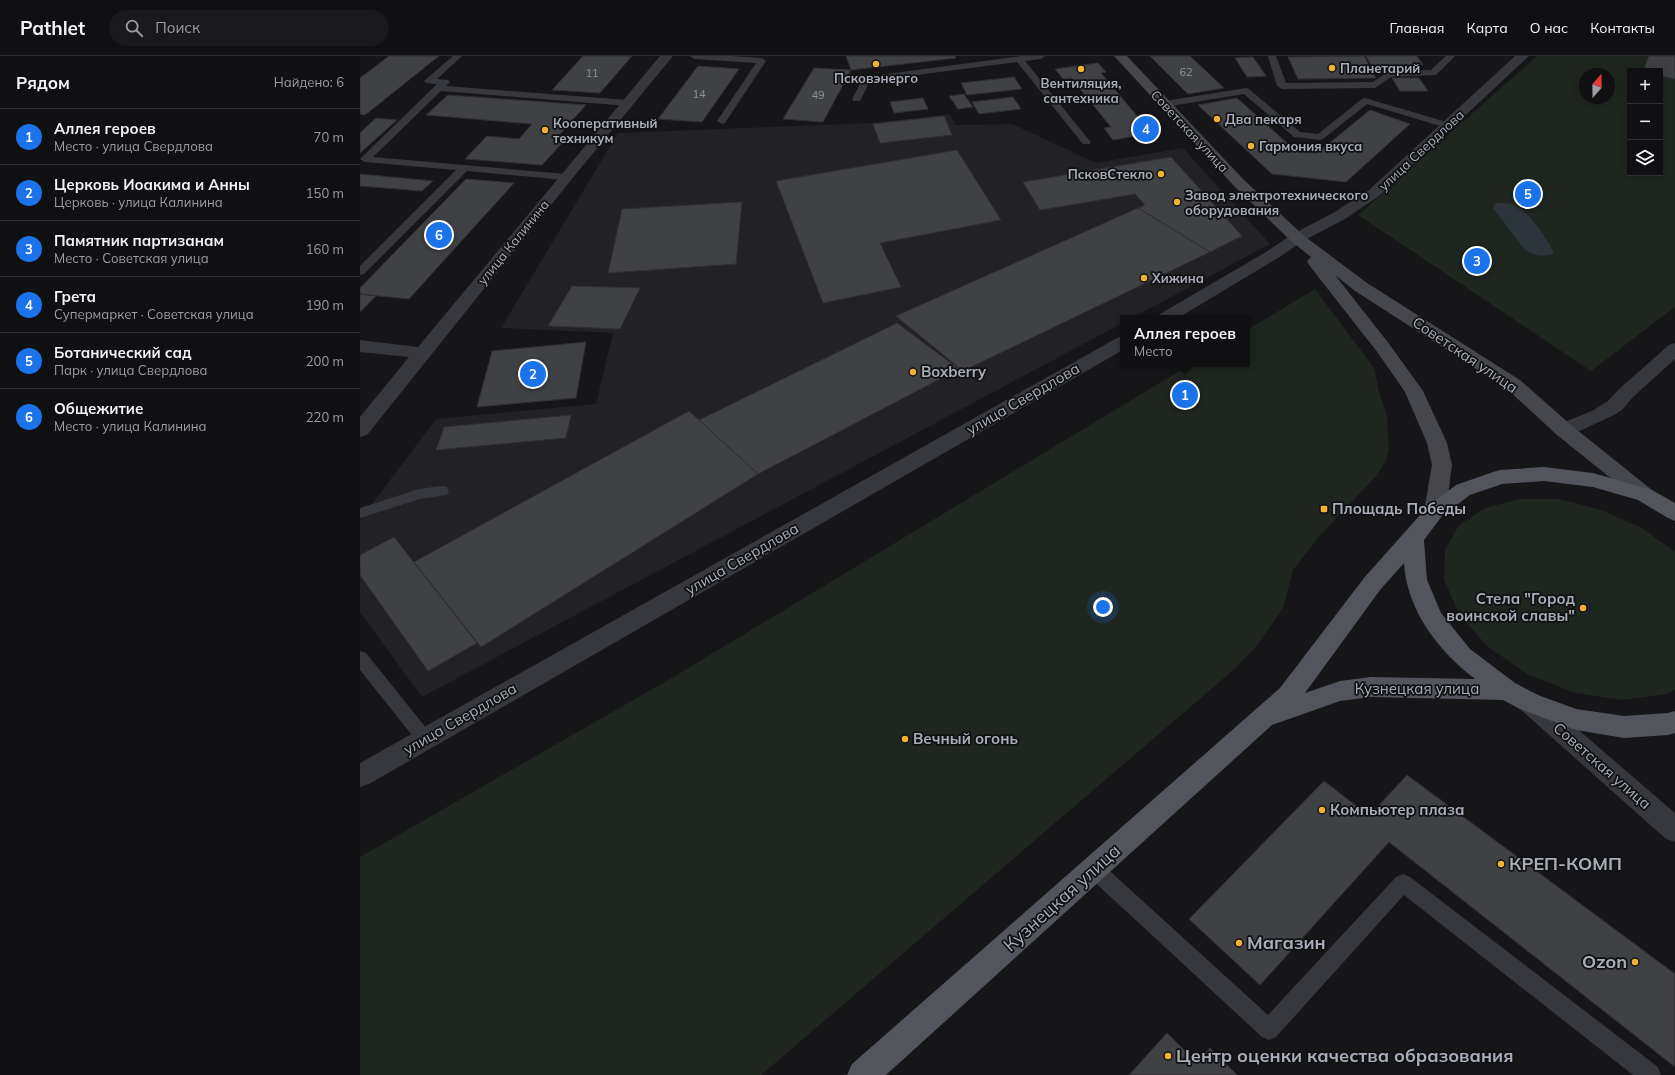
<!DOCTYPE html>
<html lang="ru">
<meta charset="utf-8">
<style>
body{margin:0;font-family:Mulish,sans-serif;background:#19191b;color:#f1f3f6}
.controls{position:absolute;right:12px;top:12px;display:grid;overflow:hidden;border-radius:0px;box-shadow:0 2px 10px #0003}
.controls button{width:36px;height:36px;display:grid;place-items:center;padding:0;border:0;border-bottom:1px solid #303032;background:#101012;color:#f1f3f6;font:20px sans-serif}
.compass{position:absolute;left:1219px;top:12px;width:36px;height:36px;border-radius:50%;background:#101012;box-shadow:0 2px 10px #0003;rotate:20deg}
.you{position:absolute;left:743px;top:551px;width:14px;height:14px;margin:-10px;border:3px solid #fff;border-radius:50%;background:#1a73e8;box-shadow:0 0 0 6px #1a73e833}
.badge{display:grid;place-items:center;width:26px;height:26px;border-radius:50%;background:#1a73e8;color:#fff;font-size:13px;font-weight:700}
.pin{position:absolute;translate:-50% -50%;border:2px solid #fff;box-shadow:0 1px 4px #0006}
.popup{position:absolute;left:760px;top:259px;width:130px;height:52px;box-sizing:border-box;display:grid;place-content:center;border-radius:0px;background:#101012;filter:drop-shadow(0 1px 3px #0005);font-size:13px;white-space:nowrap;color:#9c9d9f}
.popup b{font-size:15px;color:#f1f3f6}
.popup::after{content:'';position:absolute;left:50%;top:100%;margin-left:-8px;border:8px solid transparent;border-top-color:#101012}
.list{margin:0;padding:0;list-style:none}
h2{display:flex;justify-content:space-between;align-items:center;height:52px;margin:0;padding:0 16px;font-size:17px}
h2 small{font-size:13px;font-weight:400;color:#9c9d9f}
.list li{display:grid;grid-template-columns:26px 1fr auto;gap:12px;align-items:center;box-sizing:border-box;height:56px;padding:0 16px;border-top:1px solid #303032}
.list b{display:block;font-size:15px;white-space:nowrap}
.list p{margin:0;font-size:13px;white-space:nowrap;color:#9c9d9f}
.list em{font-size:13px;font-style:normal;color:#9c9d9f}
.icon{flex:none;width:22px;height:22px;fill:none;stroke:currentColor;stroke-width:2;stroke-linecap:round;stroke-linejoin:round}
.map{position:relative;flex:none;width:1315px;height:1019px;overflow:hidden}
header{display:flex;align-items:center;gap:24px;box-sizing:border-box;height:56px;padding:0 20px;background:#101012;border-bottom:1px solid #303032}
header strong{font-size:19px}
nav{display:flex;gap:22px;margin-inline-start:auto;font-size:14px}
.search{width:280px;height:36px;background:#19191b;display:flex;align-items:center;gap:10px;box-sizing:border-box;padding:0 14px;border-radius:22px;color:#9c9d9f;font-size:15px}
main{display:flex}
aside{flex:1;background:#101012}
.map>svg:first-child{display:block}
.built{fill:#222225}
.green{fill:#1e261f;fill-rule:evenodd}
.water{fill:#2c353c}
.building{fill:#404145;stroke:#303034}
.lines{fill:none;stroke-linecap:round;stroke-linejoin:round}
.service{fill:#37383d;fill-rule:evenodd}
.minor{fill:#37383d;fill-rule:evenodd}
.tertiary{fill:#37383d;fill-rule:evenodd}
.secondary{fill:#45474d;fill-rule:evenodd}
.primary{fill:#53555c;fill-rule:evenodd}
.poi-dot{fill:#f2b134;stroke:#111113;stroke-width:1.5}
.labels{text-anchor:middle;stroke-width:3.5;stroke-linejoin:round;paint-order:stroke}
.far-number-label{font-size:11px;fill:#8e929b}
.far-poi-label{font-size:13px;font-weight:bold;fill:#a8adb8;stroke:#111113;text-anchor:start}
.far-street-label{font-size:13px;fill:#a8adb8;stroke:#111113}
.street-label{font-size:15px;fill:#a8adb8;stroke:#111113}
.poi-label{font-size:15px;font-weight:bold;fill:#a8adb8;stroke:#111113;text-anchor:start}
.near-poi-label{font-size:18px;font-weight:bold;fill:#a8adb8;stroke:#111113;text-anchor:start}
.near-street-label{font-size:18px;fill:#a8adb8;stroke:#111113}
</style>
<header>
<strong>Pathlet</strong>
<div class="search"><svg class="icon" aria-label="search" viewBox="0 0 24 24"><circle cx="10" cy="10" r="6"/><path d="M15 15l6 6"/></svg>Поиск</div>
<nav><a>Главная</a><a>Карта</a><a>О нас</a><a>Контакты</a></nav>
</header>
<main>
<aside>
<h2>Рядом<small>Найдено: 6</small></h2>
<ul class="list">
<li><span class="badge">1</span><div><b>Аллея героев</b><p>Место · улица Свердлова</p></div><em>70 m</em></li>
<li><span class="badge">2</span><div><b>Церковь Иоакима и Анны</b><p>Церковь · улица Калинина</p></div><em>150 m</em></li>
<li><span class="badge">3</span><div><b>Памятник партизанам</b><p>Место · Советская улица</p></div><em>160 m</em></li>
<li><span class="badge">4</span><div><b>Грета</b><p>Супермаркет · Советская улица</p></div><em>190 m</em></li>
<li><span class="badge">5</span><div><b>Ботанический сад</b><p>Парк · улица Свердлова</p></div><em>200 m</em></li>
<li><span class="badge">6</span><div><b>Общежитие</b><p>Место · улица Калинина</p></div><em>220 m</em></li>
</ul>
</aside>
<div class="map">
<svg width="1315" height="1019" viewBox="0 0 1315 1019">
<rect width="100%" height="100%" fill="#161618"/>
<!-- built -->
<path class="built" d="M590,58l5,11 57,-1 84,39 87,-15 87,96 -138,74h-9v5l-701,374 -62,-85v-92l76,-101 160,-15 17,-71 -112,-5 117,-195 254,-10z"/>
<!-- green -->
<path class="green" d="M1177,0h138v251l-84,64 -233,-156zM1270,15h30v102h-30zM1225,18h24v24h-24z
M955,233l59,79 5,24 8,23 2,33 -2,11 -10,16 -59,63 -25,32 -10,38 -24,35 -21,23 -477,409h-401v-218l315,-181 516,-312h56v-34z
M1159,443h40l42,11 41,18 33,24v138l-8,4 -44,6 -48,-7 -48,-19 -40,-28 -28,-32 -15,-34 1,-30 14,-25 26,-17z"/>
<!-- water -->
<path class="water" d="M1136,147c5,0 11,0 16,1 15,5 36,35 42,50 -11,3 -20,2 -29,-4l-32,-42z"/>
<!-- building -->
<path class="building" d="M29,0h50l-74,59 -5,-1v-36z
M223,0h49l-32,37 -48,-3z
M486,0h109l1,2 -105,12z
M790,0h40l34,32 -36,6z
M1004,0l12,22 -78,1 -10,-22z
M1006,0h51l6,9h-52z
M1289,0h26v23l-15,-3v-5h-17z
M893,1l13,19 -19,1 -12,-19z
M738,7l8,9 -5,1 41,49 8,-1 9,11 -46,8 -9,-12 7,-1 -40,-49 -8,1 -8,-10z
M338,10l41,3 -37,53 -44,-3z
M454,12l37,2 -28,52 -40,-3z
M654,21l8,12 -55,6 -6,-12z
M1032,22h27l9,13h-28z
M604,38l9,13 -15,2 -9,-13z
M88,39l138,10 -32,36 9,1 -21,23 -77,-6 22,-23 32,3 13,-15 -106,-9z
M653,41l8,12 -42,5 -7,-12z
M563,42l5,11 -34,4 -4,-11z
M877,42l59,53 21,2 53,-43 40,14 -64,58 -74,-8 -74,-69z
M584,60l8,19 -72,8 -7,-19z
M16,62l21,2 -37,33v-20z
M597,94l44,70 -121,23 21,44 -78,16 -47,-122z
M811,101l71,79 -32,16 -72,-44 7,-3 -10,-11 -95,16 -17,-28z
M0,118l73,7 -11,10 -62,-5z
M106,123l48,4 -105,116 -49,-5v-6z
M382,146l-6,62 -128,9 14,-64z
M778,152l72,44 -247,119 -67,-55z
M212,230l68,2 -20,41 -72,-3z
M0,238l16,2 -16,16z
M537,267l62,46 -201,105 -59,-54z
M226,286l-10,56 -99,9 15,-56z
M329,355l69,63 -277,173 -67,-85z
M211,359l-5,23 -130,12 8,-23z
M34,481l83,106 -49,28 -68,-96v-20z
M1047,719l268,199v93l-286,-225 -129,143 -71,-66 135,-138 45,35z
M1047,719l268,199v93l-286,-225 -129,143 -71,-66 135,-138 45,35z
M807,977l30,30 13,-15 27,27h-108z"/>
<g class="lines">
<!-- service -->
<path class="service" d="M93,0h9l-25,23 11,1 2,2 -4,4 182,14 5,3 -5,3 -187,-15 -68,66 193,17 5,3 -5,3 -99,-9 -103,103 -4,1v-9l96,-96 -91,-8 -5,-3 77,-75 -11,-1 -2,-2z
M330,0h40l32,2 4,3 -41,62 -3,1 -5,-3 39,-58 -62,-4z
M662,0h23l-4,3 -16,2 64,79 2,2 -2,2h-6l-66,-82 -147,19 -10,20h-6l-2,-2 12,-22z
M908,0h8l10,27 87,-1 16,-11 42,-1 15,-14h9l-19,19 -45,2 -16,11 -93,1 -5,-3z
M886,32l3,1 51,43 18,2 44,-35 3,-1 85,25 2,2 -5,3 -80,-24 -44,35 -3,1 -26,-3 -50,-43 -79,13 -5,-3 5,-3z
M82,430l5,1 2,4 -2,4 -27,4 -60,19v-10l59,-19z
M0,595l6,2 65,81 3,5 -3,5 -6,2 -6,-2 -59,-74z
M734,804l7,3 167,152 128,-138 7,-3 7,3 248,190 3,8h-28l-229,-180 -128,142 -7,3 -7,-3 -175,-162 -2,-6 2,-6z"/>
<!-- minor -->
<path class="minor" d="M300,0h13l-102,124 -204,255 -7,2v-20l49,-60 -49,-5v-12l58,7z
M1155,0h14l-150,140 -34,23 -42,22 -25,17 -100,60h-21l3,-4 106,-62 25,-17 42,-22 36,-23z
M763,280v14l-754,434 -9,3v-24l757,-425z
M1315,287v16l-42,38 -11,13 -8,5 -43,20 -7,2 -7,-2 -3,-5 3,-5 35,-14 16,-10 11,-12 50,-44z"/>
<!-- tertiary -->
<path class="tertiary" d="M1169,636l9,3 137,118v29l-9,-3 -146,-130 -3,-7 3,-7z"/>
<!-- secondary -->
<path class="secondary" d="M754,0h13l117,124 59,55 64,48 153,97 51,45 81,65 3,5 -3,5 -7,2 -7,-2 -81,-65 -51,-47 -151,-97 -20,-16 55,70 33,46 24,52 5,22 -6,46 -4,5 -7,3 -7,-3 -4,-5 8,-46 -5,-22 -22,-51 -27,-39 -69,-88 -2,-4 4,-4 -20,-16 -57,-55z"/>
<!-- primary -->
<path class="primary" d="M1184,411l49,6 59,17 23,13v18l-7,-3 -30,-18 -45,-13 -49,-6 -42,3 -32,11 -28,21 -18,24 3,40 14,33 29,36 45,34 23,12 38,14 48,7 44,-3 7,-2v22l-7,2 -44,3 -48,-8 -56,-21 -17,-9 -132,-3 -31,4 -68,24 -386,350h-39l5,-11 428,-376 84,-110 64,-72 28,-21 37,-13 7,-2zM1044,507c3,48 34,87 71,116l-104,-2 -31,4 -35,12 75,-103z"/>
</g>
<!-- markers -->
<g class="poi-dot">
<circle cx="516" cy="8" r="4"/>
<circle cx="972" cy="12" r="4"/>
<circle cx="721" cy="13" r="4"/>
<circle cx="857" cy="63" r="4"/>
<circle cx="185" cy="74" r="4"/>
<circle cx="891" cy="90" r="4"/>
<circle cx="801" cy="118" r="4"/>
<circle cx="817" cy="146" r="4"/>
<circle cx="784" cy="222" r="4"/>
<circle cx="553" cy="316" r="4"/>
<rect x="960" y="449" width="8" height="8" rx="2"/>
<circle cx="1223" cy="552" r="4"/>
<circle cx="545" cy="683" r="4"/>
<circle cx="962" cy="754" r="4"/>
<circle cx="1141" cy="808" r="4"/>
<circle cx="879" cy="887" r="4"/>
<circle cx="1275" cy="906" r="4"/>
<circle cx="808" cy="1000" r="4"/>
</g>
<g class="labels">
<!-- far-number labels -->
<g class="far-number-label">
<text x="826" y="20">62</text>
<text x="232" y="21">11</text>
<text x="339" y="42">14</text>
<text x="458" y="43">49</text>
</g>
<!-- far-poi labels -->
<g class="far-poi-label">
<text x="980" y="17">Планетарий</text>
<text x="516" y="27" text-anchor="middle">Псковэнерго</text>
<text x="721" y="32" text-anchor="middle">Вентиляция,<tspan x="721" dy="15">сантехника</tspan></text>
<text x="865" y="68">Два пекаря</text>
<text x="193" y="72">Кооперативный<tspan x="193" dy="15">техникум</tspan></text>
<text x="899" y="95">Гармония вкуса</text>
<text x="793" y="123" text-anchor="end">ПсковСтекло</text>
<text x="825" y="144">Завод электротехнического<tspan x="825" dy="15">оборудования</tspan></text>
<text x="792" y="227">Хижина</text>
</g>
<!-- far-street labels -->
<g class="far-street-label">
<text transform="translate(830 75) rotate(47)" y="5">Советская улица</text>
<text transform="translate(1061 94) rotate(-43)" y="5">улица Свердлова</text>
<text transform="translate(153 186) rotate(-51)" y="5">улица Калинина</text>
</g>
<!-- street labels -->
<g class="street-label">
<text transform="translate(1105 299) rotate(34)" y="5">Советская улица</text>
<text transform="translate(663 343) rotate(-30)" y="5">улица Свердлова</text>
<text transform="translate(382 503) rotate(-30)" y="5">улица Свердлова</text>
<text x="1057" y="638">Кузнецкая улица</text>
<text transform="translate(100 663) rotate(-30)" y="5">улица Свердлова</text>
<text transform="translate(1242 710) rotate(41)" y="5">Советская улица</text>
</g>
<!-- poi labels -->
<g class="poi-label">
<text x="561" y="321">Boxberry</text>
<text x="972" y="458">Площадь Победы</text>
<text x="1215" y="548" text-anchor="end">Стела "Город<tspan x="1215" dy="17">воинской славы"</tspan></text>
<text x="553" y="688">Вечный огонь</text>
<text x="970" y="759">Компьютер плаза</text>
</g>
<!-- near-poi labels -->
<g class="near-poi-label">
<text x="1149" y="814">КРЕП-КОМП</text>
<text x="887" y="893">Магазин</text>
<text x="1267" y="912" text-anchor="end">Ozon</text>
<text x="816" y="1006">Центр оценки качества образования</text>
</g>
<!-- near-street labels -->
<g class="near-street-label">
<text transform="translate(702 842) rotate(-42)" y="6">Кузнецкая улица</text>
</g>
</g>
</svg>
<div class="controls">
<button>+</button>
<button>−</button>
<button><svg class="icon" aria-label="layers" viewBox="0 0 24 24"><path d="M12 4l9 5-9 5-9-5zM3 14l9 5 9-5"/></svg></button>
</div>
<svg class="compass" viewBox="-18 -18 36 36"><path d="M0-13l5 13h-10z" fill="#e53935"/><path d="M0 13l5-13h-10z" fill="#9c9d9f"/></svg>
<div class="you"></div>
<div class="pin badge" style="left:825px;top:339px">1</div>
<div class="popup"><b>Аллея героев</b>Место</div>
<div class="pin badge" style="left:173px;top:318px">2</div>
<div class="pin badge" style="left:1117px;top:205px">3</div>
<div class="pin badge" style="left:786px;top:73px">4</div>
<div class="pin badge" style="left:1168px;top:138px">5</div>
<div class="pin badge" style="left:79px;top:179px">6</div>
</div>
</main>
